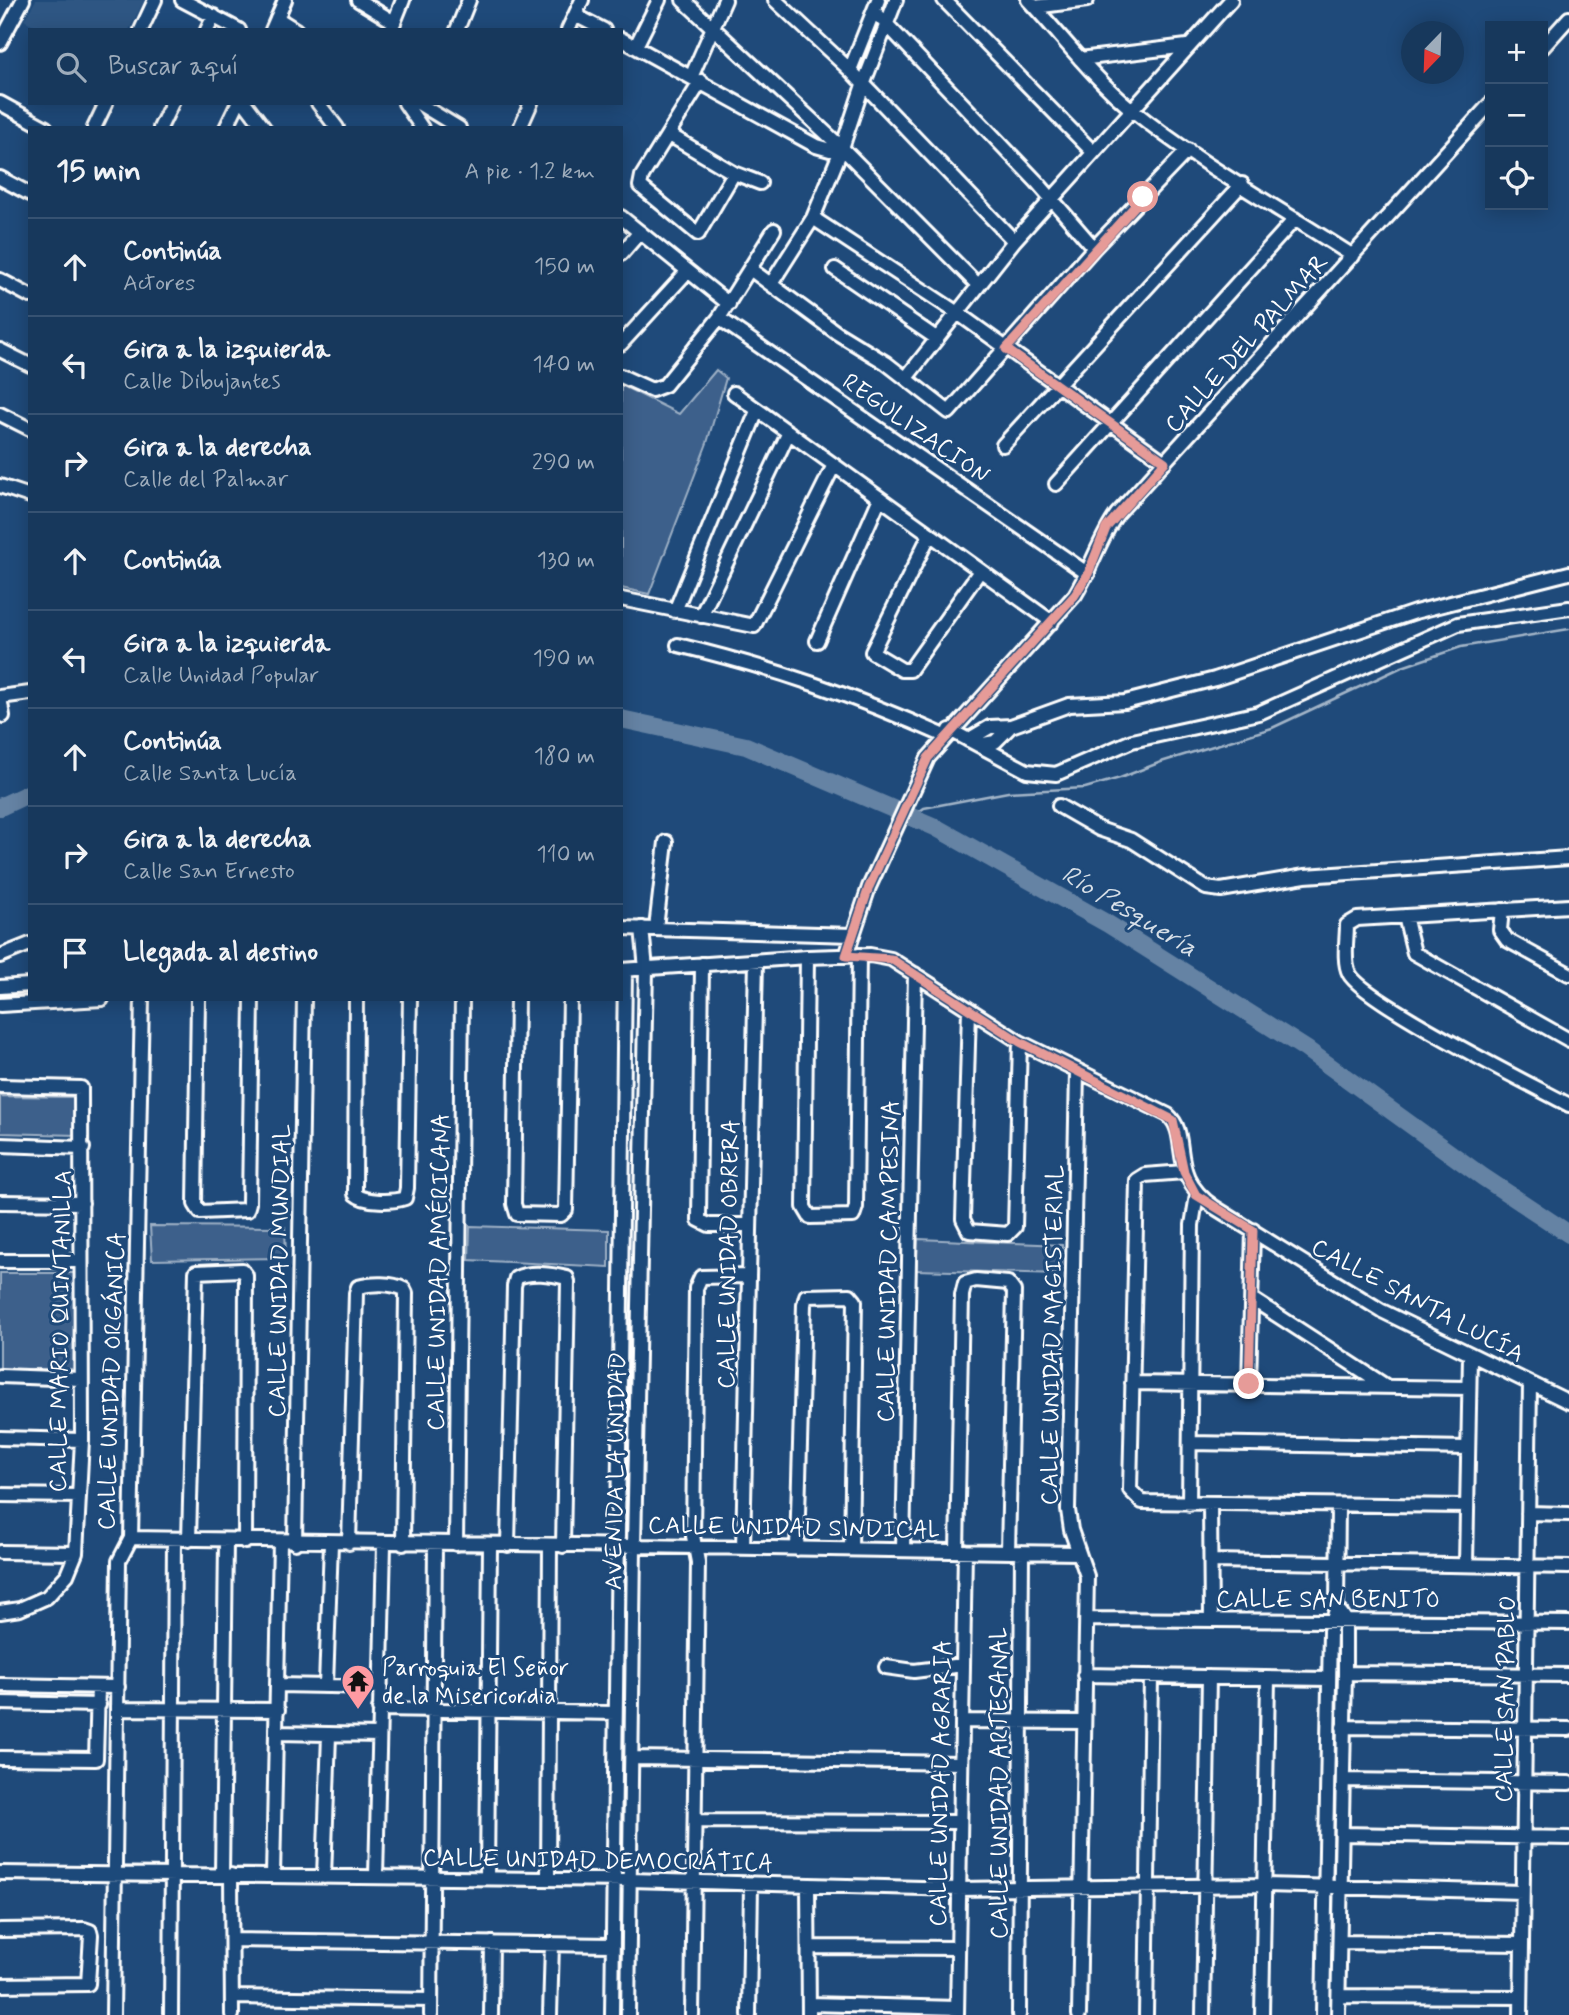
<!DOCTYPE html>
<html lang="es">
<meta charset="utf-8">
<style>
body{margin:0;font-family:Mynerve,sans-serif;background:#203f62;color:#f1f3f6}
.controls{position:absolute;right:21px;top:21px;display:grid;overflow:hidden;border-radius:0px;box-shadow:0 4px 18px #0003}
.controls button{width:63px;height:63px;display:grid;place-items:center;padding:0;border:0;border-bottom:2px solid #365272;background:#17385c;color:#f1f3f6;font:35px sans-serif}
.compass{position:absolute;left:1401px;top:21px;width:63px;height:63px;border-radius:50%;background:#17385c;box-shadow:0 4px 18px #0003;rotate:203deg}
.stop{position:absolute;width:21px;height:21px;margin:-16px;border:5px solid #e69b98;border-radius:50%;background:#fff}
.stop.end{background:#e69b98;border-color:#fff;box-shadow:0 2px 7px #0008}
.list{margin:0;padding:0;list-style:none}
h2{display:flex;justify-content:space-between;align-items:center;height:91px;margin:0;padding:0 28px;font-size:30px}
h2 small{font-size:23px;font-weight:400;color:#9eacbb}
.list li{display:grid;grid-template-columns:46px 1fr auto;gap:21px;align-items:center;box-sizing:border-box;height:98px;padding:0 28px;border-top:2px solid #365272}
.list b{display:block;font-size:26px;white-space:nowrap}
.list p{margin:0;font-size:23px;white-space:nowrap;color:#9eacbb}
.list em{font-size:23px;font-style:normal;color:#9eacbb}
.icon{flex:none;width:38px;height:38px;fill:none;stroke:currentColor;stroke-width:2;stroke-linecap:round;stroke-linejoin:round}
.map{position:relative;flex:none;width:1569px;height:2015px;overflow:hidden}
.search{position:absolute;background:#17385c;box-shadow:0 4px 18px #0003;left:28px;top:28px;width:595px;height:77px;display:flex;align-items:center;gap:18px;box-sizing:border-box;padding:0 24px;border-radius:0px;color:#9eacbb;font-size:26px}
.panel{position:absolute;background:#17385c;box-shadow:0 4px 18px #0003;left:28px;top:126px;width:595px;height:875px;border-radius:0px}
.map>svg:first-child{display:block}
.built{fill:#2e5683}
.green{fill:#3c618b;stroke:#9eb0c5;stroke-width:2}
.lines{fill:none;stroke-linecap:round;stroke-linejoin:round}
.stream{stroke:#a3b5c8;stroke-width:2.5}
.river{stroke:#6583a4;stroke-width:18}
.minor-casing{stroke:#fff;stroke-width:18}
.minor{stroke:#1f4a7a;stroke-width:12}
.route{stroke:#e69b98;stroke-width:9}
.labels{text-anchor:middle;stroke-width:6;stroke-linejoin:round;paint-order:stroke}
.street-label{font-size:24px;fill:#fff;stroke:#1f4a7a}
.poi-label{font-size:24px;fill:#fff;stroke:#1f4a7a;text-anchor:start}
.water-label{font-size:26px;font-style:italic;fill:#d8e0e8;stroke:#1f4a7a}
</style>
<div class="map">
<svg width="1569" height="2015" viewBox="0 0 1569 2015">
<rect width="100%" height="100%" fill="#1f4a7a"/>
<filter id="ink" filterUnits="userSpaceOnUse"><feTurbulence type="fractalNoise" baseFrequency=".0143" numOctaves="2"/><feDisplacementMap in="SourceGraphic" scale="14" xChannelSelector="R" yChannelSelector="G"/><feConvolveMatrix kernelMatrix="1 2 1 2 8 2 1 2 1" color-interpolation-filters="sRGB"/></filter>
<g filter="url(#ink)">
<!-- built -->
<path class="built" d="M36,0h108l-15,30h-87l-18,-10z"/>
<!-- green -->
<path class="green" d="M716,370l10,8 -19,65 -58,151 -28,-6v-203l58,29z
M0,1096l78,1 -1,38 -77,-2z
M150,1226l135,1 1,31 -134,2z
M470,1226l139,4v37l-140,-7z
M918,1239l144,6 -1,29 -145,-4z
M0,1273h75l-2,96h-73z"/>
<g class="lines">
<!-- stream -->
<path class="stream" d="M912,817l12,-9 84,-16 77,-4 35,-10 41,-16 111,-34 130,-61 59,-20 108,-18"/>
<!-- river -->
<path class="river" d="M621,719l125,27 189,81 173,97 198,125 177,128 86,57
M0,807l30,-14"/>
<defs>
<path id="minor" d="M182,0l57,30
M358,0l36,22
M683,0l159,148 136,137
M775,0l75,70 164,171
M944,0l149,152
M1028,0c34,36 64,77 103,109 68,55 148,99 222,147
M1035,7l52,-7
M874,11l163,171 57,66
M575,15l29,15
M277,18l19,12
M141,30l14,-30
M207,30l7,-14
M272,30l13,-30
M391,30l12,-30
M457,30l12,-30
M568,30l14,-30
M621,39l195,107 14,4 12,-2
M0,43l23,-43
M636,46l23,-46
M1543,47l26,-29
M1080,59l107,-13
M850,70l28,-70
M692,75l33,-75
M701,81l-59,95 -2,10 58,48 36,-61
M0,103l46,25
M245,103l19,25
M318,103l19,25
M405,103l17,25
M418,103l41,25
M94,128l12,-25
M160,128l12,-25
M226,128l12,-25
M520,128l11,-25
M668,134l66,39 26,10
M0,178l30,16
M621,217l108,87
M813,218l143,94 209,150
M621,254l19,-22
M750,269l87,64 49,30 63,49 145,-164 94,-98
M835,269l101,69
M0,280l30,16
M771,284l42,-66 29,-70 21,-63 33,-85
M719,318l369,256
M621,344l66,-72
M0,350l30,15
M621,376l31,14 13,-5 54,-67 55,-88
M906,378l108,-137 217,-241
M734,393l318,229
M0,414l30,15
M1003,445l239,-261
M1056,484l239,-265
M0,486l30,10
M930,534l-58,118 30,18h8l70,-99
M621,599l133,27 80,-161
M675,611l82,-200
M701,616l88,-184
M817,641l63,-143
M678,645c96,23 177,51 267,91
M0,697l30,-4
M0,697l3,19
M950,730l77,41 29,3 76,-33 127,-28 199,-89 111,-16
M968,740l22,-13 21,-1 58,-21 56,-3 90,-23 200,-67 154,-39
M978,745l17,-3 16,-16
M1059,806l40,23 32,11 75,48 15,2 84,-14 264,-18
M1569,906l-212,13 -10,6c0,14 -4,36 2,48 12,27 185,113 220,132
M1502,910l-2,20 7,10 62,34
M1405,916l9,37 155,87
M621,928l231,7
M656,928l10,-86
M0,956l30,-12
M846,956l23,-69 59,-129 147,-163c16,-26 24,-56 42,-81l373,-410
M807,957l-3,250 6,10 43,-1 3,-9 3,-252
M702,964l-3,256 10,5h40
M621,970l186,-13 63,-2 21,4 129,83 148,73c24,21 -2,59 46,92l168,104 187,91
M0,987l30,-2
M198,999l-3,205 5,8 47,-2 2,-7 3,-204
M356,999l-1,195c10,9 38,8 50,4l2,-10 3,-189
M517,999l-3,205 3,10 44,1 5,-5 4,-211
M0,1005l102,-6
M969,1010l-6,209 6,12 39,3 7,-7 5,-185
M1077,1072l-9,438 3,20 16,46 -8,439
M0,1086l81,2 1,352 -6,113 -9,22 -20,22 -27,12 -20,3
M0,1145l83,3
M1184,1172l-39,3 -8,5 -7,310 12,12 325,4
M0,1202l82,1
M0,1261h81
M1252,1299l134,87
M0,1376l81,3
M1132,1383l337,5
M1249,1384l4,-154
M0,1438l82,2
M1190,1443l278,5
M0,1495l79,1
M1189,1504l3,-279 5,-30
M1210,1504l1,116
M1528,1513l41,1
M131,1538l948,15
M189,1540l7,-268 46,-2 4,5 -1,267
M295,1543l9,-544
M349,1543l7,-250 2,-6c14,-4 34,-4 46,2l2,4 -3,251
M456,1544l6,-545
M508,1545l6,-259 2,-8c14,-7 36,-4 51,0l1,4 -5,264
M743,1548l13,-587
M797,1549l7,-245 2,-8 44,-1 5,6 -4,248
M903,1549l12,-575
M957,1551l5,-256 3,-12 11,-3 32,3 6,8 -6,260
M0,1552l76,1
M1212,1561l357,6
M1466,1564l4,-208
M1087,1619l482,4
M886,1667l28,4 49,-6
M1345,1673l224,2
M1084,1675l244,4
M0,1685l118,2
M278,1685l101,2
M326,1685l5,-142
M0,1703l99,2
M118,1709l160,1
M379,1709l236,4
M962,1721l121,1
M1343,1727l226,2
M277,1733l102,2
M0,1758l96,1 2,-72
M633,1758l328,5
M1343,1780l226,3
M695,1821l265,1
M1342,1834l227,4
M0,1873l630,7 329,9 306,-4 257,7
M222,1875l4,-333
M231,1875l1,140
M273,1876l7,-334
M324,1877l5,-142
M376,1877l8,-333
M487,1878l3,-333
M548,1879l2,-334
M808,1885l1,130
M0,1930l84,-1 6,2 1,4 -3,49 -88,1
M233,1940l380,5
M1341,1942l181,2
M811,1947l147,1
M1339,1996l182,1
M232,1997l199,3
M810,2004l147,4
M113,2015l6,-454 12,-23 11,-539
M171,2015l3,-476
M431,2015l4,-471
M491,2015l1,-72
M550,2015l2,-71
M612,2015l13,-1045
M628,2015l6,-469 12,-577 -4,-41
M692,2015l6,-453 -5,-26 3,-248 5,-11 46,-1
M749,2015l2,-130
M957,2015l8,-464
M1019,2015l3,-463
M1146,2015l5,-339
M1203,2015l6,-338
M1262,2015l6,-336
M1323,2015l7,-384 7,-25 1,-101
M1338,2015l7,-342v-54l-4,-6
M1521,2015l9,-631"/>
</defs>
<!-- minor casing -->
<use href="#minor" class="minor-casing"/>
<!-- minor -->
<use href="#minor" class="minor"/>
</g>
</g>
<g class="lines" filter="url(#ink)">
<!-- route -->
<path class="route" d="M1143,197l-137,152 159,113 -59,66 -18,46 -13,21 -147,163 -59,129 -23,69 45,3 129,83 153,78 11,52 12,23 57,35 -4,154"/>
</g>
<!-- icons -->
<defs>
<symbol id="temple-pin" viewBox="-11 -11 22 30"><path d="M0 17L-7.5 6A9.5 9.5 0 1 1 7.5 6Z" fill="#ff9aa2" stroke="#1f4a7a"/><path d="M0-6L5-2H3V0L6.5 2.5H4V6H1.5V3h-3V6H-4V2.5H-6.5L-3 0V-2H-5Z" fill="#111"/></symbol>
</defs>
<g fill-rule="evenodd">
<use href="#temple-pin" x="339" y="1662" width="38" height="52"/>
</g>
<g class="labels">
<!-- street labels -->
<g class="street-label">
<text transform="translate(1246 343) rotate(-48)" y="8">CALLE DEL PALMAR</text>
<text transform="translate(916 428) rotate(35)" y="8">REGULIZACION</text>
<text transform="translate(728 1254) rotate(-89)" y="8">CALLE UNIDAD OBRERA</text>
<text transform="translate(888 1261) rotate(-89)" y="8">CALLE UNIDAD CAMPESINA</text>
<text transform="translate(279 1271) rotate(-89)" y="8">CALLE UNIDAD MUNDIAL</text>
<text transform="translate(438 1272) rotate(-89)" y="8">CALLE UNIDAD AMÉRICANA</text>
<text transform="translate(1418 1300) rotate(28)" y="8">CALLE SANTA LUCÍA</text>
<text transform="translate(60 1331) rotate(-89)" y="8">CALLE MARIO QUINTANILLA</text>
<text transform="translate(1052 1335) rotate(-89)" y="8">CALLE UNIDAD MAGISTERIAL</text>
<text transform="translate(111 1381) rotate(-88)" y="8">CALLE UNIDAD ORGÁNICA</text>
<text transform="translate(615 1471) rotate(-89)" y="8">AVENIDA LA UNIDAD</text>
<text transform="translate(794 1527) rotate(1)" y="8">CALLE UNIDAD SINDICAL</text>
<text x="1328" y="1607">CALLE SAN BENITO</text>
<text transform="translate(1505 1699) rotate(-89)" y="8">CALLE SAN PABLO</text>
<text transform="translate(940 1783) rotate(-89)" y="8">CALLE UNIDAD AGRARIA</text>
<text transform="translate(999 1783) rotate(-90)" y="8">CALLE UNIDAD ARTESANAL</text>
<text transform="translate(598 1860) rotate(1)" y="8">CALLE UNIDAD DEMOCRÁTICA</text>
</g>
<!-- poi labels -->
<g class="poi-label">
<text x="382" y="1675">Parroquia El Señor<tspan x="382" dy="28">de la Misericordia</tspan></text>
</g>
<!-- water labels -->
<g class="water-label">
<text transform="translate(1130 910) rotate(31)" y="9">Río Pesquería</text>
</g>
</g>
</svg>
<div class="controls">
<button>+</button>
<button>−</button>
<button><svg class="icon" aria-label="locate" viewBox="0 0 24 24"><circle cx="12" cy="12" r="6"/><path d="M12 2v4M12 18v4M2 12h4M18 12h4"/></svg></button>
</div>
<svg class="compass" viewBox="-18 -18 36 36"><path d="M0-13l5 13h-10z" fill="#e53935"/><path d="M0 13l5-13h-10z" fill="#9eacbb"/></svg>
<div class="stop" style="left:1143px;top:197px"></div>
<div class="stop end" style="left:1249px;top:1384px"></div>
<div class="search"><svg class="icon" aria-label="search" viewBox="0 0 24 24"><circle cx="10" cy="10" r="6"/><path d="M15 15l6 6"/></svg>Buscar aquí</div>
<section class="panel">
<h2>15 min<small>A pie · 1.2 km</small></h2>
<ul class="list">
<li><svg class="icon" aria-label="ahead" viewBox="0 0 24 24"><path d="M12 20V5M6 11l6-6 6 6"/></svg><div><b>Continúa</b><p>Actores</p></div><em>150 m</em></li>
<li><svg class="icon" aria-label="left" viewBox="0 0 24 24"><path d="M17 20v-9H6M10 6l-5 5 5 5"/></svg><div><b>Gira a la izquierda</b><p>Calle Dibujantes</p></div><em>140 m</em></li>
<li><svg class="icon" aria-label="right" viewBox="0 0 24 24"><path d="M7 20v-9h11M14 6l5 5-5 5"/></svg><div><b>Gira a la derecha</b><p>Calle del Palmar</p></div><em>290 m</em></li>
<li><svg class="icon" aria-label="ahead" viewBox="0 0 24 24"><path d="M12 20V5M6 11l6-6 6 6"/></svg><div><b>Continúa</b></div><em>130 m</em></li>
<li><svg class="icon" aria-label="left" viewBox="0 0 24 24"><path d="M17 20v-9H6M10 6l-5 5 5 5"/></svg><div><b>Gira a la izquierda</b><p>Calle Unidad Popular</p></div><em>190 m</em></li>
<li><svg class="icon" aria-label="ahead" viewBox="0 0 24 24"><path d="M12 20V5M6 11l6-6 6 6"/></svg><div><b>Continúa</b><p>Calle Santa Lucía</p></div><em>180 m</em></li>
<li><svg class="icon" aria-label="right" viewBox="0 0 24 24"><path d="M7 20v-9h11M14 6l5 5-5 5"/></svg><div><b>Gira a la derecha</b><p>Calle San Ernesto</p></div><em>110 m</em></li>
<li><svg class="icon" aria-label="arrive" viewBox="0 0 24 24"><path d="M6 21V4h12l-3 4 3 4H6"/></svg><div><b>Llegada al destino</b></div></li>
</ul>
</section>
</div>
